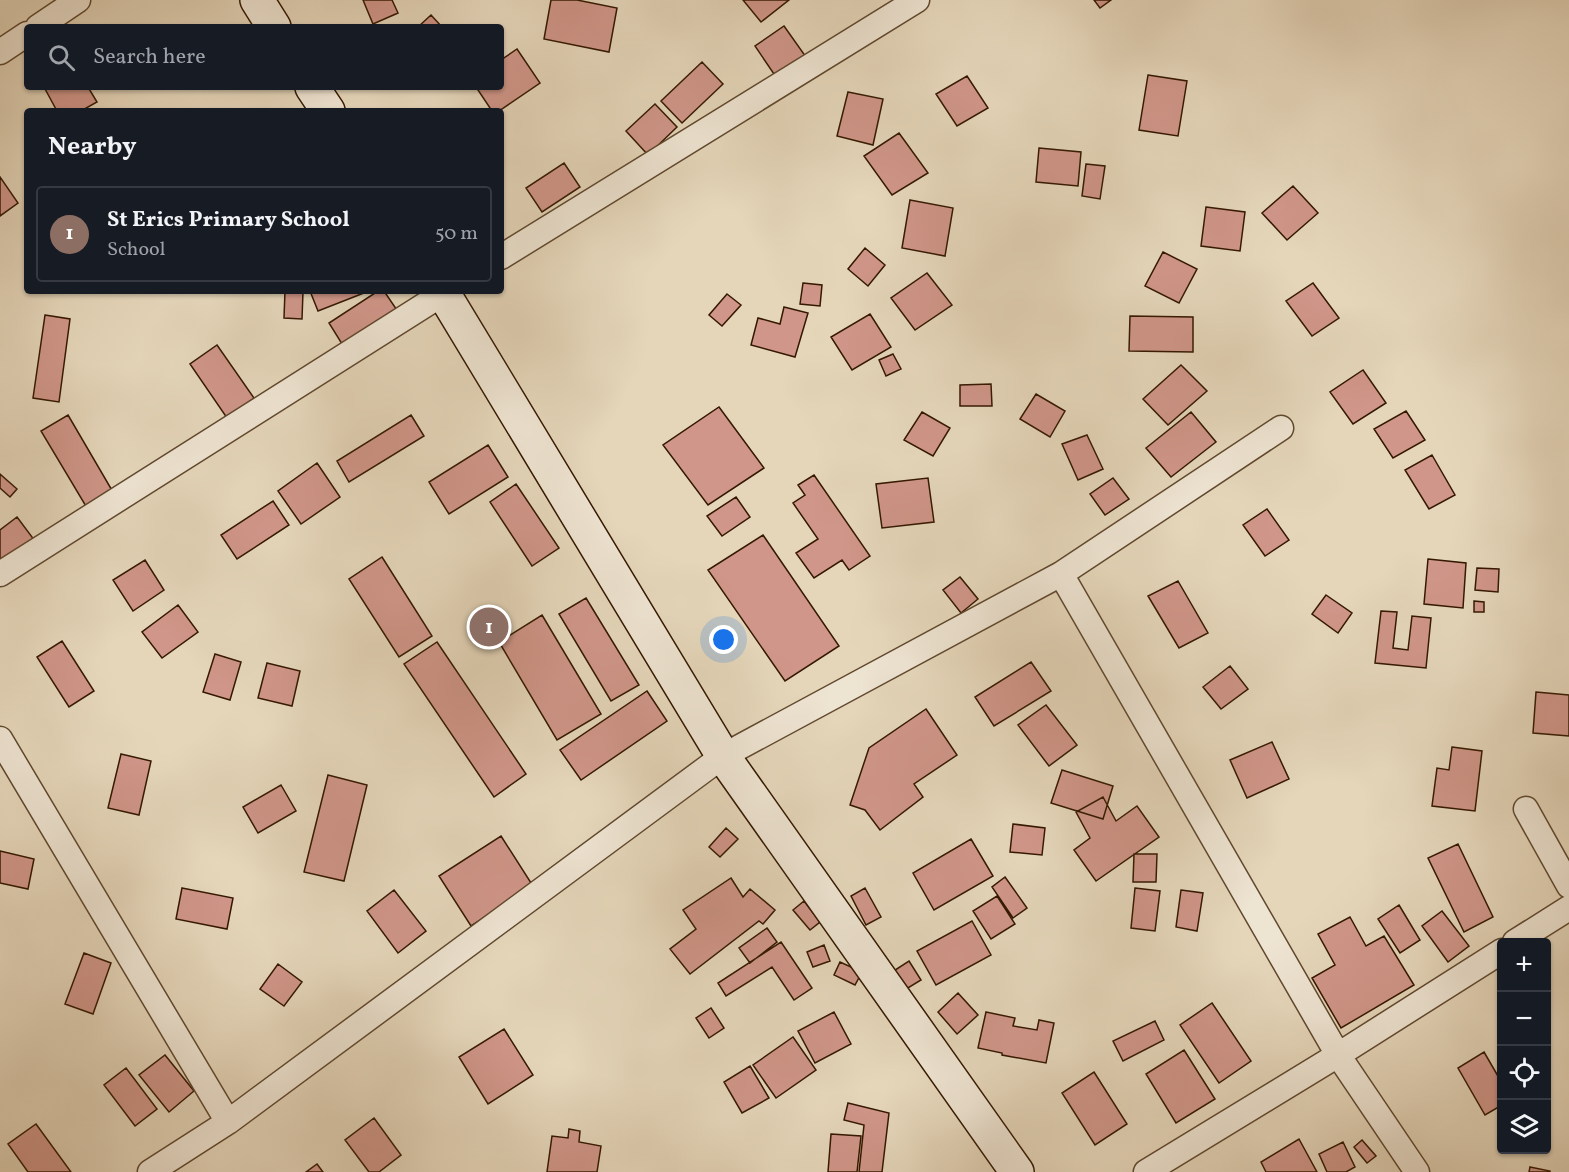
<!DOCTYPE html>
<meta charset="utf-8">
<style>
body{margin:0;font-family:Vollkorn,serif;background:#20242c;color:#f1f3f6}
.controls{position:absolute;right:18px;bottom:18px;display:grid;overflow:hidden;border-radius:6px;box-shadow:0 2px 4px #0004}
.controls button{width:54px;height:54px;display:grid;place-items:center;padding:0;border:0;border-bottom:2px solid #363941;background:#171b24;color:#f1f3f6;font:30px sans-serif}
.you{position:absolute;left:724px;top:640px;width:21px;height:21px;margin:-15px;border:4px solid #fff;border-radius:50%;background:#1a73e8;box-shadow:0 0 0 9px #1a73e833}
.badge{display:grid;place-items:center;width:39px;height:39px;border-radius:50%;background:#0b8043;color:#fff;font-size:20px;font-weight:700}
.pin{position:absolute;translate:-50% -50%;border:3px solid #fff;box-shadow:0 2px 6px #0006}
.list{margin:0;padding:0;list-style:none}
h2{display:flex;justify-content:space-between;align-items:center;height:78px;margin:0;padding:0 24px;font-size:26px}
h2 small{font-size:20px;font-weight:400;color:#9ea1a6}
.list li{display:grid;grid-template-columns:39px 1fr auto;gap:18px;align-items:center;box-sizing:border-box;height:96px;margin:0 12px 12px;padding:0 12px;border:2px solid #363941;border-radius:6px}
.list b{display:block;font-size:22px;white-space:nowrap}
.list p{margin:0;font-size:20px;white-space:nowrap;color:#9ea1a6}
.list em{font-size:20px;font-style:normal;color:#9ea1a6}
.icon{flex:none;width:33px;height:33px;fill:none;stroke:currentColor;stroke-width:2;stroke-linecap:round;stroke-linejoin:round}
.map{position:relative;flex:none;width:1569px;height:1172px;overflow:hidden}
.search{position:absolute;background:#171b24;box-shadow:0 2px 4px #0004;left:24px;top:24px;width:480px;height:66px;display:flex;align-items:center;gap:15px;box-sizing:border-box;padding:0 21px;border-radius:6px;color:#9ea1a6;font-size:22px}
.panel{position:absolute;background:#171b24;box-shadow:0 2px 4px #0004;left:24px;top:108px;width:480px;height:186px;border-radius:6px}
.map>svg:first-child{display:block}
.building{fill:#d09689;stroke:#341800;stroke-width:1.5}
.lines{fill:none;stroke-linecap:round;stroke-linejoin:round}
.street-casing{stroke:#60482e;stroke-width:27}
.secondary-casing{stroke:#341800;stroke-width:36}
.street{stroke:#eee4d2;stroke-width:24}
.secondary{stroke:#eee4d2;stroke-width:33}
</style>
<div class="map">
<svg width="1569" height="1172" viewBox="0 0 1569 1172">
<rect width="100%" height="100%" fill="#e5d6ba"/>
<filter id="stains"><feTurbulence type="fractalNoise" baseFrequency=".00333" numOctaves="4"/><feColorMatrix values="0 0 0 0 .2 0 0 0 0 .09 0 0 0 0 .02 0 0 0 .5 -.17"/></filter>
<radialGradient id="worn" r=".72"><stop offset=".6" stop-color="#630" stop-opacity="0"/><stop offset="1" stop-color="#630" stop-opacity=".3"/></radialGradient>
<!-- building -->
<path class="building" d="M363,0h29l6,13 -25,11z
M551,0h26l40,8 -8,44 -65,-13z
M743,0h46l-28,22z
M1094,0h17l-11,8z
M431,15l11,12h-24z
M784,26l22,31 -30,20 -21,-31z
M517,49l23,34 -41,28h-7l-16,-24h25v-27z
M702,62l21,22 -41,39 -21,-22z
M1148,75l39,6 -9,55 -39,-6z
M967,76l21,32 -31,18 -21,-32z
M44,87h44l9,15 -16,9h-24z
M848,92l35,7 -10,46 -36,-9z
M655,104l22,23 -29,28 -22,-24z
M899,133l29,40 -36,22 -28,-39z
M1039,148l42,4 -3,34 -42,-4z
M564,163l16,24 -38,25 -16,-24z
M1086,164l19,2 -5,33 -18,-3z
M0,177l18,26 -18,13z
M1293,186l25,27 -31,27 -25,-27z
M910,200l43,8 -8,48 -43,-8z
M1206,207l39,5 -5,39 -39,-5z
M865,248l20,17 -17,21 -20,-17z
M1163,252l34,17 -18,34 -34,-17z
M927,273l25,32 -37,25 -24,-32z
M803,283l19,2 -2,21 -20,-2z
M1313,283l26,35 -27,18 -26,-35z
M285,291l18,1 -1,27 -18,-1z
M310,291h59l-51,20z
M378,291h6l17,25 -54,36 -18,-29z
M727,294l14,11 -19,21 -13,-11z
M784,307l24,6 -13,44 -44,-12 7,-27 22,6z
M870,314l21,33 -39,23 -21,-33z
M45,315l25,4 -11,83 -26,-4z
M1130,316l63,1v35l-64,-1z
M217,345l37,53 -27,20 -37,-54z
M893,354l8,15 -15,7 -7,-16z
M1181,365l26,26 -39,34 -25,-26z
M1363,370l23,33 -33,21 -23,-32z
M991,384l1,22h-32v-21z
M1036,394l29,17 -15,26 -30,-18z
M719,407l45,61 -56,37 -45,-60z
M1406,411l19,29 -32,18 -19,-29z
M922,412l28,16 -17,28 -29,-16z
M1191,412l25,30 -45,35 -25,-29z
M68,415l45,77 -26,16 -46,-77z
M411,415l13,21 -75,46 -12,-21z
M1087,435l16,34 -25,11 -16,-36z
M488,445l20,32 -59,37 -20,-32z
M1432,455l23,40 -26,14 -24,-39z
M317,463l23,34 -39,27 -23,-33z
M0,474l17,15 -7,8 -10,-9z
M814,475l56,81 -21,14 -7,-10 -28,18 -18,-25 22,-14 -25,-36 12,-8 -7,-10z
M928,478l6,44 -52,6 -6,-44z
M1113,478l16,21 -24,16 -15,-21z
M516,484l43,64 -27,18 -42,-64z
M736,497l14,20 -28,19 -15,-20z
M273,501l16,24 -52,34 -16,-24z
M1267,509l22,31 -24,16 -22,-31z
M17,517l18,24 -35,28v-39z
M763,535l76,111 -54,35 -77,-111z
M382,557l50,79 -33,21 -50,-78z
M1428,559l38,4 -3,45 -39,-4z
M145,560l19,30 -31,21 -20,-31z
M1477,568l22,1 -1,23 -23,-2z
M960,577l18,22 -17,14 -18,-23z
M1178,581l30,52 -29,15 -31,-52z
M1326,595l26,18 -14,20 -26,-19z
M586,598l53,87 -28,16 -52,-87z
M1474,601l10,1v10h-10z
M178,605l20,27 -36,26 -20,-26z
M1381,611l16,1 -4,36 15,2 4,-34 19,2 -5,50 -51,-5z
M542,615l59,99 -44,26 -58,-98z
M62,641l32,50 -25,16 -32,-50z
M437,642l89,132 -32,23 -90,-133z
M215,654l26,8 -11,38 -27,-8z
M1031,662l20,29 -57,35 -19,-29z
M267,663l33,8 -8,35 -34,-8z
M1230,666l18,23 -27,20 -18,-22z
M647,691l20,30 -86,59 -21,-30z
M1536,692l33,3v41l-36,-3z
M1046,705l31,40 -28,21 -31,-41z
M926,709l31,46 -43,29 9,13 -43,33 -15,-20 -15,-5 19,-57z
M1272,742l17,37 -42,19 -17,-38z
M1452,747l30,4 -7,60 -43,-5 5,-38 12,2z
M121,754l30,7 -12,54 -31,-7z
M1062,770l51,16 -10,33 -52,-16z
M328,775l39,10 -23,96 -40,-9z
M281,785l15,26 -38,22 -15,-26z
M1103,797l13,24 21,-15 22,31 -63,44 -22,-31 16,-12 -14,-26z
M1013,824l32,4 -3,27 -32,-3z
M726,828l12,11 -18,18 -11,-10z
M501,836l32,50 -62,40 -32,-50z
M971,839l22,37 -59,34 -21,-37z
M1458,844l35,73 -29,15 -36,-74z
M0,851l34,8 -6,30 -28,-6z
M1134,854h23l-1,28h-23z
M1005,877l22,31 -14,10 -21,-31z
M731,878l12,19 7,-8 25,21 -12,14 -4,-3 -69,53 -20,-25 26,-20 -13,-19z
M182,888l51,10 -6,31 -51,-10z
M865,888l16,29 -15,8 -15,-29z
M1135,888l25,3 -5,40 -24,-3z
M394,890l32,41 -28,22 -31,-42z
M1181,890l22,3 -6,38 -21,-4z
M997,896l18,28 -24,15 -18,-28z
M804,901l16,21 -10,8 -17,-20z
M1399,905l21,35 -20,13 -22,-34z
M1442,911l27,35 -21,16 -26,-36z
M1350,917l16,29 18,-10 30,49 -73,43 -29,-50 23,-13 -17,-31z
M972,921l19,34 -55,30 -19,-34z
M767,928l10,14 -27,21 -11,-15z
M781,942l31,46 -18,12 -22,-33 -46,29 -8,-13z
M824,945l6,16 -17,6 -6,-15z
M84,953l27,10 -18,51 -28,-10z
M909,961l12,19 -18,11 -11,-19z
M840,962l22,10 -7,13 -21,-10z
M278,964l24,18 -18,24 -24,-17z
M958,993l20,22 -21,19 -19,-22z
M1212,1003l39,58 -32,22 -39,-58z
M711,1008l13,20 -15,10 -13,-20z
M834,1012l17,32 -36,19 -17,-32z
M986,1012l29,6 -2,8 24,4 2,-10 15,3 -8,40 -44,-8v-2l-24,-5z
M1155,1021l9,19 -41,21 -10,-20z
M504,1029l29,46 -45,29 -29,-47z
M793,1037l23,33 -40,28 -23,-33z
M1184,1050l31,49 -39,24 -30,-49z
M1484,1052l18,31v22l-17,10 -27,-47z
M165,1055l29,36 -25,21 -30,-37z
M750,1066l19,32 -27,15 -18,-31z
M126,1068l31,41 -22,17 -31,-41z
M1094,1072l33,52 -32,21 -33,-52z
M848,1103l41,10 -7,59h-23l5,-47 -20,-5z
M374,1118l27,37 -22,17h-10l-24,-32z
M36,1124l35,48h-43l-20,-28z
M569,1129l11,2 -1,11 22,4 -4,26h-50l5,-36 16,2z
M831,1134l30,2 -4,36h-29z
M1299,1139l18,33h-51l-5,-10z
M1362,1140l14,16 -9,7 -13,-16z
M1343,1142l12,25 -9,5h-19l-8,-18z
M317,1164l6,8h-17z
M1530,1167l20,4v1h-21z"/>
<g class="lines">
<defs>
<path id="street" d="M38,27l40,-27
M0,52l27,-18
M501,257l416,-257
M0,574l447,-283
M1061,574l277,481 79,117
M0,739l228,383
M1526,809l43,77
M1515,942l54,-34
M150,1172l78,-50 495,-366 338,-182 220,-146
M1146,1172l192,-117 164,-104"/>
<path id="secondary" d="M257,0l17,27
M312,87l16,24
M442,291l281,465 294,416"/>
</defs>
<!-- street casing -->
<use href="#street" class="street-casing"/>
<!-- secondary casing -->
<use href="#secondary" class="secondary-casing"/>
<!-- street -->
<use href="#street" class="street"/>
<!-- secondary -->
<use href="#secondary" class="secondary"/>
</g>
<rect width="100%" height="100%" filter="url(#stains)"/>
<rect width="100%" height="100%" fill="url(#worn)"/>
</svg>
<div class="controls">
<button>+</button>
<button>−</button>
<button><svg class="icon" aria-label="locate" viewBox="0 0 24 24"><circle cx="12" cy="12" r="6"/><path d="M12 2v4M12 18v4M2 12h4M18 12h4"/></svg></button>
<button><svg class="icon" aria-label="layers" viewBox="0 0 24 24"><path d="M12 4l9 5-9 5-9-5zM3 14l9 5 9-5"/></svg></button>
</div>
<div class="you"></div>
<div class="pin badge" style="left:489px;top:627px;background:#8d6e63">1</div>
<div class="search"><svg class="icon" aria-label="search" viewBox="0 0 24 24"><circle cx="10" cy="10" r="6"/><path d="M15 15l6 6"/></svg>Search here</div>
<section class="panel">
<h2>Nearby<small></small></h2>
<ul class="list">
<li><span class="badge" style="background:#8d6e63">1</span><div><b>St Erics Primary School</b><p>School</p></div><em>50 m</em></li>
</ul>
</section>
</div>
